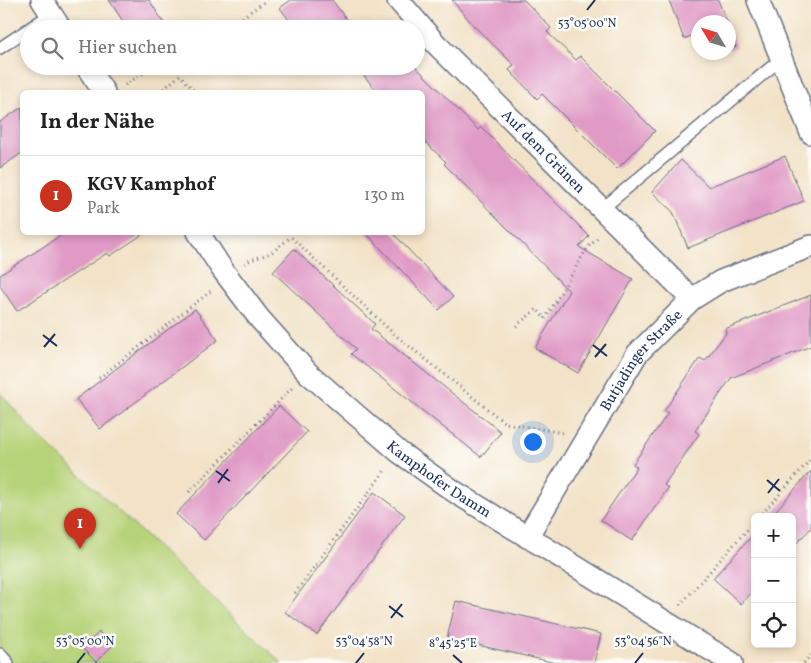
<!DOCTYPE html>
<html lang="de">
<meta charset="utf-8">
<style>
body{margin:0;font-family:Vollkorn,serif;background:#f6f6f6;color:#222}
.controls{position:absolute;right:15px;bottom:15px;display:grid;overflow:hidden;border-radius:8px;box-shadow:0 2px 8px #0003}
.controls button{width:45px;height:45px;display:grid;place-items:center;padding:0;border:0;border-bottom:1px solid #e0e0e0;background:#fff;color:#222;font:25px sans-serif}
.compass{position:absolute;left:691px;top:15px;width:45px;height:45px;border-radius:50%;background:#fff;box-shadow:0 2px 8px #0003;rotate:308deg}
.you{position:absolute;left:532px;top:441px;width:18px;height:18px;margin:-12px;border:4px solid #fff;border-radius:50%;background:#1a73e8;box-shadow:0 0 0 8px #1a73e833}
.badge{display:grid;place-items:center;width:32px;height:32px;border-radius:50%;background:#c8321e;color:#fff;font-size:16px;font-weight:700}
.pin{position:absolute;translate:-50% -41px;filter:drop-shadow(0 1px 2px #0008)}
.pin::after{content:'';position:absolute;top:26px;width:18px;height:15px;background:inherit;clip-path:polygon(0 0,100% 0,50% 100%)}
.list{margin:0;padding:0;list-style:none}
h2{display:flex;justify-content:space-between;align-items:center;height:65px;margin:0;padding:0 20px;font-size:21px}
h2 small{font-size:16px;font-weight:400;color:#767676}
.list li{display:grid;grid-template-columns:32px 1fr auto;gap:15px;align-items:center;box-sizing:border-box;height:80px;padding:0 20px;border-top:1px solid #e0e0e0}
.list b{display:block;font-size:19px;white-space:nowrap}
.list p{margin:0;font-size:16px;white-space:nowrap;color:#767676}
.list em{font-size:16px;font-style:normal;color:#767676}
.icon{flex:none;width:28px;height:28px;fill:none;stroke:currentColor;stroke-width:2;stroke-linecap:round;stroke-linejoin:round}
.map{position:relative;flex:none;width:811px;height:663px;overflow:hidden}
.search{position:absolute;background:#fff;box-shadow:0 2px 8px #0003;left:20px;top:20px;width:405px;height:55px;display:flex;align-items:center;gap:12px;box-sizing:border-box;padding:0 18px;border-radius:28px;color:#767676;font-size:19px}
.panel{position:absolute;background:#fff;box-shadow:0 2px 8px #0003;left:20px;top:90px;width:405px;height:145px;border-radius:8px}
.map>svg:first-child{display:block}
.green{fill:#b7d379;stroke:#69816c}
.building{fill:#e09ac6}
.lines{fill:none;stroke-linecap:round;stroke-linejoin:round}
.service-casing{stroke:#666e83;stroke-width:14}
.minor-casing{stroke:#666e83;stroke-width:24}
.path{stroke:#666e83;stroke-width:3;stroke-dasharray:1 4;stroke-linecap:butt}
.service{stroke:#fff;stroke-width:11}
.minor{stroke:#fff;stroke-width:21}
.ticks{fill:none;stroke:#1b2f5e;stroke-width:2}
.labels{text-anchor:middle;stroke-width:5;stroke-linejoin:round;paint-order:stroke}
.street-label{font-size:15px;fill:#1b2f5e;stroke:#fdfcf7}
.ticks-label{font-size:12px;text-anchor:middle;fill:#1b2f5e;stroke:#fdfcf7;stroke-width:5;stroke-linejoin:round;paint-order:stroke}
</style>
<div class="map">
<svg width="811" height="663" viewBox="0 0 811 663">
<rect width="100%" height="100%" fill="#fdfcf7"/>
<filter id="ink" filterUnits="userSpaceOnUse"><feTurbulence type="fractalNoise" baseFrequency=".02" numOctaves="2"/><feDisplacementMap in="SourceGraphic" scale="10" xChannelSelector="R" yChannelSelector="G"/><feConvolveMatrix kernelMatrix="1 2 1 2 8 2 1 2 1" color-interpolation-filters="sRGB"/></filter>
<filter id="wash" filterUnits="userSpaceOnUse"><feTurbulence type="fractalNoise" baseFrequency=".0096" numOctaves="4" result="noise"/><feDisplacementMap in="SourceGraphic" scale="20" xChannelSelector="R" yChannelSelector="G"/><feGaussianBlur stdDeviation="1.12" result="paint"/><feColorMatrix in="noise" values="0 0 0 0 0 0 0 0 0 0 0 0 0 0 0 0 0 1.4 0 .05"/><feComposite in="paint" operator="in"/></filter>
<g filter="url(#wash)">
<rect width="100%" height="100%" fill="#f2e2c7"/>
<!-- green -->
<path class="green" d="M0,393l37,42 245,228h-282z"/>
<g id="blocks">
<!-- building -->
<path class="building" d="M109,0h40l19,29h-40z
M291,0h41l22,29h-58l-16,-21z
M452,0h72l27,28 -4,4 29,28 4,-4 75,75 -38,38 -75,-75 -5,5 -28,-29 5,-5 -41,-40z
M669,0h49l9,22h-29v19l-2,-7 -12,5z
M728,27l8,20 -8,3z
M355,66h60l63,64 3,-3 108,109 -10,11 54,32 -55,94 -43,-25 34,-57 -125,-127 2,-2 -24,-23v-47h-44z
M22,107v46l-22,15v-46z
M785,156l19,45 -116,47 -15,-36 -21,-20 29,-32 28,27z
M66,232h80l-36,24 -3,-3 -90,58 -17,-25v-11z
M365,232h27l61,65 -14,13z
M294,249l81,75 -4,5 130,103 -20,25 -130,-103 5,-5 -83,-77z
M811,295v51l-80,32 -36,53 4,3 -35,51 4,3 -36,53 -31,-21 36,-53 -4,-3 35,-51 -4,-2 36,-53 5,3 21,-28 -1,-4z
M195,309l23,31 -118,89 -24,-30z
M279,406l28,26 -103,108 -28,-26z
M811,471v57l-19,20v-31h-22z
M374,492l31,23 -88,120 -32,-23z
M755,533v56l-14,15 -28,-26z
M456,601l145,33 -7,29h-38l-109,-25z
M99,632l14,13 -17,17 -14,-14z"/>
</g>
</g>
<g filter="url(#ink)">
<use href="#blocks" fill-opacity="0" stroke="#666e83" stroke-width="1"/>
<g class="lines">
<defs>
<path id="service" d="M0,48l51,-34
M602,209l179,-150
M0,654l8,9"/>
<g id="minor">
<path d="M42,0l19,29"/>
<path id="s1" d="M398,0l38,44 256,255"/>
<path d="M758,0l53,133"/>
<path d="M86,66l18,26"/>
<path id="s2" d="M198,232l24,37 37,49 49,55 91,79 56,40 277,171"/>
<path id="s3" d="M527,537l110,-183 55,-55 29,-18 90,-35"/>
</g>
</defs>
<!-- service casing -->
<use href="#service" class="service-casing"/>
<!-- minor casing -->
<use href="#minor" class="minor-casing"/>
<!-- path -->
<path class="path" d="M226,29l41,-29
M125,85l29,-19
M160,92l20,-17 15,17
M245,264l3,-3 23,-8 20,-16 103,97 111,89 58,10
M516,326l21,-17 8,10 43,-72 10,-9
M99,378l112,-87
M189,492l103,-104
M759,517l52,-58
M295,593l91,-124
M680,605l75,-84
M804,663l7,-8"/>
<!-- service -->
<use href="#service" class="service"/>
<!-- minor -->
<use href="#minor" class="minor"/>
</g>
</g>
<!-- ticks -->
<path class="ticks" d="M587,10l8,-10M43,335l14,11M593,345l14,11M44,347l11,-13M595,357l11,-13M216,471l14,10M767,480l13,11M218,483l10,-14M768,493l11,-14M389,606l14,11M391,618l11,-14M453,655l9,8M77,663l8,-10M356,663l8,-10M635,663l8,-10"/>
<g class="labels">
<!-- street labels -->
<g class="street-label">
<text dy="5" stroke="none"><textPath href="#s1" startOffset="210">Auf dem Grünen</textPath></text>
<text dy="5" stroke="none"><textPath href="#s3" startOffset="211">Butjadinger Straße</textPath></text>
<text dy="5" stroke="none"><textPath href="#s2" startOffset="348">Kamphofer Damm</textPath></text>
</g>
</g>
<g class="ticks-label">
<text x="587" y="27">53°05'00"N</text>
<text x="85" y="645">53°05'00"N</text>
<text x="364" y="645">53°04'58"N</text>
<text x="643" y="645">53°04'56"N</text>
<text x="453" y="647">8°45'25"E</text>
</g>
</svg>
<div class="controls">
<button>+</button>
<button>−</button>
<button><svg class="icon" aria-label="locate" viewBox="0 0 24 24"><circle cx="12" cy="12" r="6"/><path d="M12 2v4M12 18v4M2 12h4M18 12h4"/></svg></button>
</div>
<svg class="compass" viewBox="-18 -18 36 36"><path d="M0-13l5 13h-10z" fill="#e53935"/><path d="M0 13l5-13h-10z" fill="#767676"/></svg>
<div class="you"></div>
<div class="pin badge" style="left:80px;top:549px">1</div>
<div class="search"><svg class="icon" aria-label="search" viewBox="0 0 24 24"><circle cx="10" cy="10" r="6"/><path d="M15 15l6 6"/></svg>Hier suchen</div>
<section class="panel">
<h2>In der Nähe<small></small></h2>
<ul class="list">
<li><span class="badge">1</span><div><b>KGV Kamphof</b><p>Park</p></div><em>130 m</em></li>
</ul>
</section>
</div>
